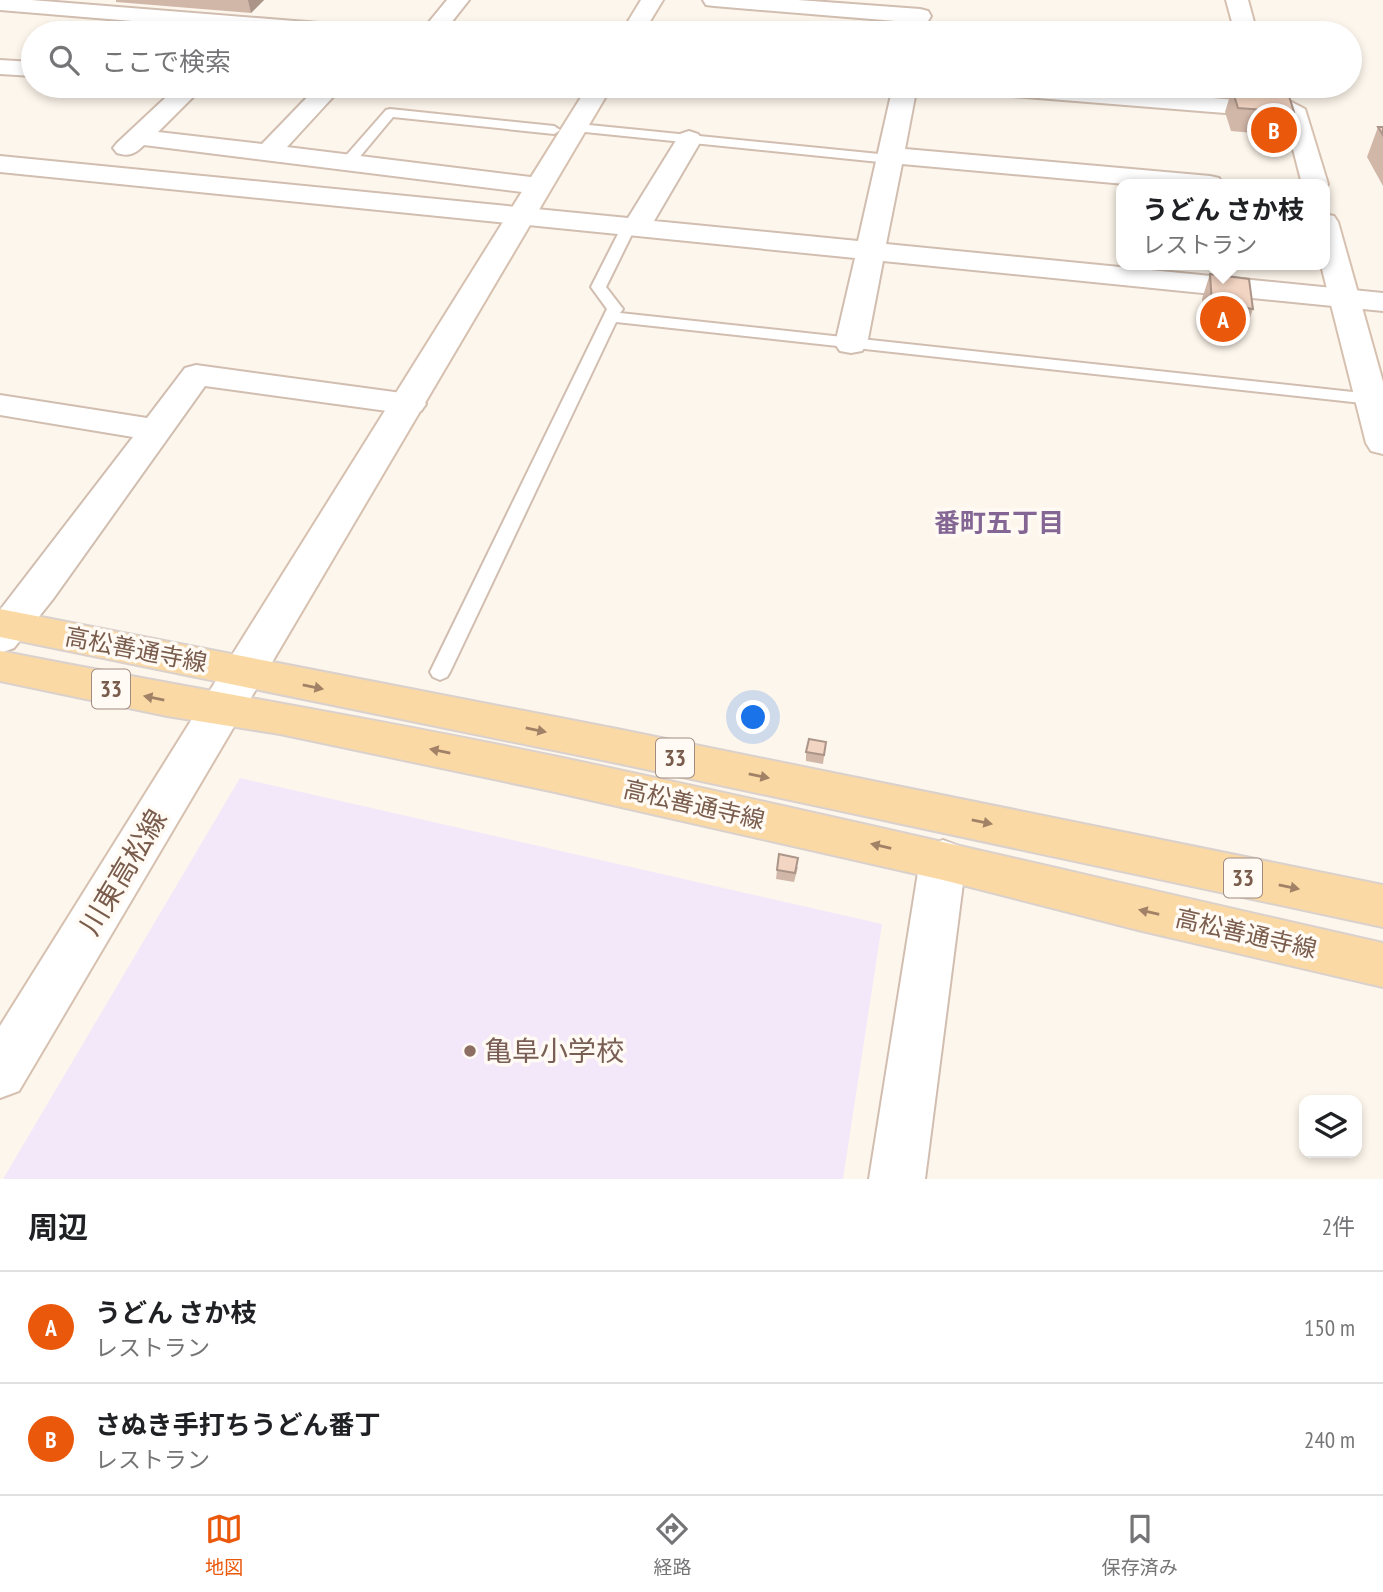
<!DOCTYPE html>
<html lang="ja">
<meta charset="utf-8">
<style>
body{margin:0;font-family:"PT Sans Narrow","Noto Sans JP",sans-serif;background:#f2f2f2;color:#202124}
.controls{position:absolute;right:21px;bottom:21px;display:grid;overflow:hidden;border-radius:14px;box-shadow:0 4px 10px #0003}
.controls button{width:63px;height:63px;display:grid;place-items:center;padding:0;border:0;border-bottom:2px solid #e0e0e0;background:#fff;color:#202124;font:35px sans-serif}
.you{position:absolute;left:754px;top:718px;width:24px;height:24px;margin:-18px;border:5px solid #fff;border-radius:50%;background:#1a73e8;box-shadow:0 0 0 10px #1a73e833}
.badge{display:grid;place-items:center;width:46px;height:46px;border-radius:50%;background:#ea580c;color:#fff;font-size:23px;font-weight:700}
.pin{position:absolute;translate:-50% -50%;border:4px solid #fff;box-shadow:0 2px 7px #0006}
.popup{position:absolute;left:1116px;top:179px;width:214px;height:91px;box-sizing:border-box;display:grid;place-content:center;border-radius:14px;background:#fff;filter:drop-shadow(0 2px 5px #0005);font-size:23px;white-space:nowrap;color:#757577}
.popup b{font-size:26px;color:#202124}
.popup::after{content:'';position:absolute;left:50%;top:100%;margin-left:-14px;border:14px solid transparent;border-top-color:#fff}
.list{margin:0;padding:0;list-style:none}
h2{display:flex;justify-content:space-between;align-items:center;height:91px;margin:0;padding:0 28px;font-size:30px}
h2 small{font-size:23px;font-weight:400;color:#757577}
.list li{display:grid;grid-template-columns:46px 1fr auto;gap:21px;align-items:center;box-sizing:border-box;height:112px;padding:0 28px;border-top:2px solid #e0e0e0}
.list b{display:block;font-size:26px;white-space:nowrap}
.list p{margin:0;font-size:23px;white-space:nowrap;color:#757577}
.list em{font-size:23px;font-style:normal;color:#757577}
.icon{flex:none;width:38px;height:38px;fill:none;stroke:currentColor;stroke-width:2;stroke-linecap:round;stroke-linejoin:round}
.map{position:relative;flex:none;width:1383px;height:1179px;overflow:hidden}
.search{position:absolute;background:#fff;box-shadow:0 4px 10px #0003;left:21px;right:21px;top:21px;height:77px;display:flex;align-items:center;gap:18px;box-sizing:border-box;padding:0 24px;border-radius:38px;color:#757577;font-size:26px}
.sheet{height:315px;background:#fff}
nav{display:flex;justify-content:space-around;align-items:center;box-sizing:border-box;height:98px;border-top:2px solid #e0e0e0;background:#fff;font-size:19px;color:#757577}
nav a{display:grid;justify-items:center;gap:4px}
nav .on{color:#ea580c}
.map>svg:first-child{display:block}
.education{fill:#f3e8fa}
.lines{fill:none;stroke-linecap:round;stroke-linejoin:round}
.lane-casing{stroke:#d1beb0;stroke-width:4}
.street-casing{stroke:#d1beb0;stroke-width:4}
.secondary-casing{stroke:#d6c0b0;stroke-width:4}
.primary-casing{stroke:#dad1cd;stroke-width:4}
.lane{fill:#fff;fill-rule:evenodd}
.street{fill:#fff;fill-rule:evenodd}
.secondary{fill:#fff;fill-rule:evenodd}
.primary{fill:#fbd9a5;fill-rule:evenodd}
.wall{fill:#d1b7a8}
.shaded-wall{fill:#aa9588}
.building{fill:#f3d5c3;stroke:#aa9588;stroke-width:2}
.oneway{fill:#a18267}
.education-dot{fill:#8d6e63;stroke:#fffaf3;stroke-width:2.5}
.labels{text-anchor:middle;stroke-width:7;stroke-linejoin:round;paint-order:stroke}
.shield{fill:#fffaf3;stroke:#a28b7f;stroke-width:2}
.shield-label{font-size:23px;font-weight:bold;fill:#7a5c4d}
.street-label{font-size:24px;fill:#7a5c4d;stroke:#fffaf3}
.neighbourhood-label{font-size:26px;font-weight:bold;fill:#846695;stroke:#fffaf3}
.near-street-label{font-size:28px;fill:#7a5c4d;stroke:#fffaf3}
.near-education-label{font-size:28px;fill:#785e54;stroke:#fffaf3;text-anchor:start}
</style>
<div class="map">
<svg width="1383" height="1179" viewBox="0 0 1383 1179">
<rect width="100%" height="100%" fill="#fdf6ec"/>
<!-- education -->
<path class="education" d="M240,778l642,146 -39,255h-840z"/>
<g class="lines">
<defs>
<path id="lane" d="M390,109l164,17 6,4 -6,4 -161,-17 -40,48h-10v-6l43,-49z
M589,125l300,30 7,4 -7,4 -304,-31v-6z
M629,222l7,4 -30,61 17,22 -3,4 751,81 8,5 -8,5 -755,-82 -166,350 -3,5 -7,3 -7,-3 -3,-5 177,-363 -16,-22 31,-61z"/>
<path id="street" d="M0,0h31l326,26 8,2 3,5h-90l-278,-23z
M447,0h22l-26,33h-23z
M703,0h95l122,9 8,2 3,5 -3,5 -8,2 -206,-17 -8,-1z
M0,60l33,2v14l-33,-2z
M178,86h26l-46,46 104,12 56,-58h25l-56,61 252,31 9,2 4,6 -4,6 -9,2 -395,-49c-9,9 -15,12 -27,8l-4,-5 4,-5z
M893,86h24l-12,63 305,27 9,2 4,6h-98l-223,-20 -16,80 497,49v18l-500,-50 -16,83 -5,7 -11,2 -11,-2 -5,-7 20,-86 -855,-86v-16l628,62 52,-84 9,-3 9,3 4,5 -48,82 204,20z
M962,86h100l188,15 29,-4 9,2 3,5 -3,5 -38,6 -276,-22 -8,-2z
M196,365l213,29 12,3 5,7 -5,7 -12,3 -204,-28 -152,213 -39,49 -14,5v-43l133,-173 -133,-22v-20l147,23 38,-50z
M943,840l16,6 7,14 -41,319h-56l51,-319 7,-14z"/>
<path id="secondary" d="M641,0h22l-20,33h-22z
M1226,0h22l9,33h-22z
M588,86h24l-593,1005 -19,7v-72z
M1248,86h24l4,8 29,15 23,75 -4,6v-6h-22l-17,-66 -28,-15z
M1324,214l10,2 4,6 45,160v72l-12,-3 -5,-8 -45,-178h3z"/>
<path id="primary" d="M0,609l617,120 766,156v42l-766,-164 -617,-126z
M0,651c186,37 373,67 558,106 276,58 550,124 825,186v44l-245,-57 -195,-50 -388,-88 -275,-58 -113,-18 -167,-35z"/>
</defs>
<!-- lane casing -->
<use href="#lane" class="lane-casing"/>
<!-- street casing -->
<use href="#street" class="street-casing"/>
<!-- secondary casing -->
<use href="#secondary" class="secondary-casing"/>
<!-- primary casing -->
<use href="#primary" class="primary-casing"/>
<!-- lane -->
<use href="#lane" class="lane"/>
<!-- street -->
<use href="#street" class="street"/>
<!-- secondary -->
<use href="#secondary" class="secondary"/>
<!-- primary -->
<use href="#primary" class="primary"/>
</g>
<!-- wall -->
<path class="wall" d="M116,0h148l-13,13 -135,-11z
M1232,89l62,23 -7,24 -56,-5 -6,-19z
M1378,127h5v59l-16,-29z
M1210,274l43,35 -9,25 -40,-5 -2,-30z
M826,742l-3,22 -17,-3v-9z
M798,867l-4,15 -18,-3 1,-9z"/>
<!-- shaded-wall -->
<path class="shaded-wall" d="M248,0h16l-13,13z"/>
<!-- building -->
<path class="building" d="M1232,89l46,3 11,4 5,16 -56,-4z
M1378,127h5v8z
M1210,274l39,5 4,30 -41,-6z
M809,739l17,3 -2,13 -18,-3z
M779,854l19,4 -3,15 -18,-3z"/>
<!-- one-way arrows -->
<defs><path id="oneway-solid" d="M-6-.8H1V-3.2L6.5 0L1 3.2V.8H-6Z" transform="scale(1.75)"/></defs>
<g class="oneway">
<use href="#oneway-solid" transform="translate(313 687) rotate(11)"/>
<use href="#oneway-solid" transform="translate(154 698) rotate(-169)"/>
<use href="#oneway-solid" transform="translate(536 730) rotate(12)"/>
<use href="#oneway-solid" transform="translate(440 751) rotate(-169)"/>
<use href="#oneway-solid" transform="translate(759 776) rotate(12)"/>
<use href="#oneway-solid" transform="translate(982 822) rotate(12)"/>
<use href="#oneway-solid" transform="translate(881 846) rotate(-167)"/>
<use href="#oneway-solid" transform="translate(1289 887) rotate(11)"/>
<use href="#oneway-solid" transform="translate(1149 912) rotate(-167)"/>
</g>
<!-- markers -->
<circle class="education-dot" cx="470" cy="1051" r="7"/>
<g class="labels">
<!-- shield labels -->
<g class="shield">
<rect x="92" y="669.5" width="38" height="39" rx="5"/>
<rect x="656" y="738.5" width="38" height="39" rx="5"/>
<rect x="1224" y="858.5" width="38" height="39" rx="5"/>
</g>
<g class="shield-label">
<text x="111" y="697">33</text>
<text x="675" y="766">33</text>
<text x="1243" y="886">33</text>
</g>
<!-- street labels -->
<g class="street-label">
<text transform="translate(136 650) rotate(11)" y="8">高松善通寺線</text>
<text transform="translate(694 805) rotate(13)" y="8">高松善通寺線</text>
<text transform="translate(1246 934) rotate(13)" y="8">高松善通寺線</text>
</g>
<!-- neighbourhood labels -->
<g class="neighbourhood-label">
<text x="999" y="532">番町五丁目</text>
</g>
<!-- near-street labels -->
<g class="near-street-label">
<text transform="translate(123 872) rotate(-59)" y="10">川東高松線</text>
</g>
<!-- near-education labels -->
<g class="near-education-label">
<text x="484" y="1061">亀阜小学校</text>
</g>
</g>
</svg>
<div class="controls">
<button><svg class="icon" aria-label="layers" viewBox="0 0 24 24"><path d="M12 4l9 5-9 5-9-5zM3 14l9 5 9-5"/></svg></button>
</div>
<div class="you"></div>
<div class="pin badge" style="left:1223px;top:319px">A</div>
<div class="popup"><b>うどん さか枝</b>レストラン</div>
<div class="pin badge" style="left:1274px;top:130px">B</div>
<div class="search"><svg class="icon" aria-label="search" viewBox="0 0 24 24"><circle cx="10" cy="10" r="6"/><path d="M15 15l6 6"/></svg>ここで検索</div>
</div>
<section class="sheet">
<h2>周辺<small>2件</small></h2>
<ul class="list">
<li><span class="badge">A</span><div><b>うどん さか枝</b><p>レストラン</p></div><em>150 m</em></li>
<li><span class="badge">B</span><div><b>さぬき手打ちうどん番丁</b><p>レストラン</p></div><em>240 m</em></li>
</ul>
</section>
<nav>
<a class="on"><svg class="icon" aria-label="map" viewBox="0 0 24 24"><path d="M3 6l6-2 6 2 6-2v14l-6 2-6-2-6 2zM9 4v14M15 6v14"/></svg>地図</a>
<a><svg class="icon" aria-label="directions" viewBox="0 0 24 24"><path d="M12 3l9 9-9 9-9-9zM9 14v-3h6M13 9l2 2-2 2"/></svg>経路</a>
<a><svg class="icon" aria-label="saved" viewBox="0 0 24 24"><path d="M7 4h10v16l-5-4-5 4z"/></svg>保存済み</a>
</nav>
